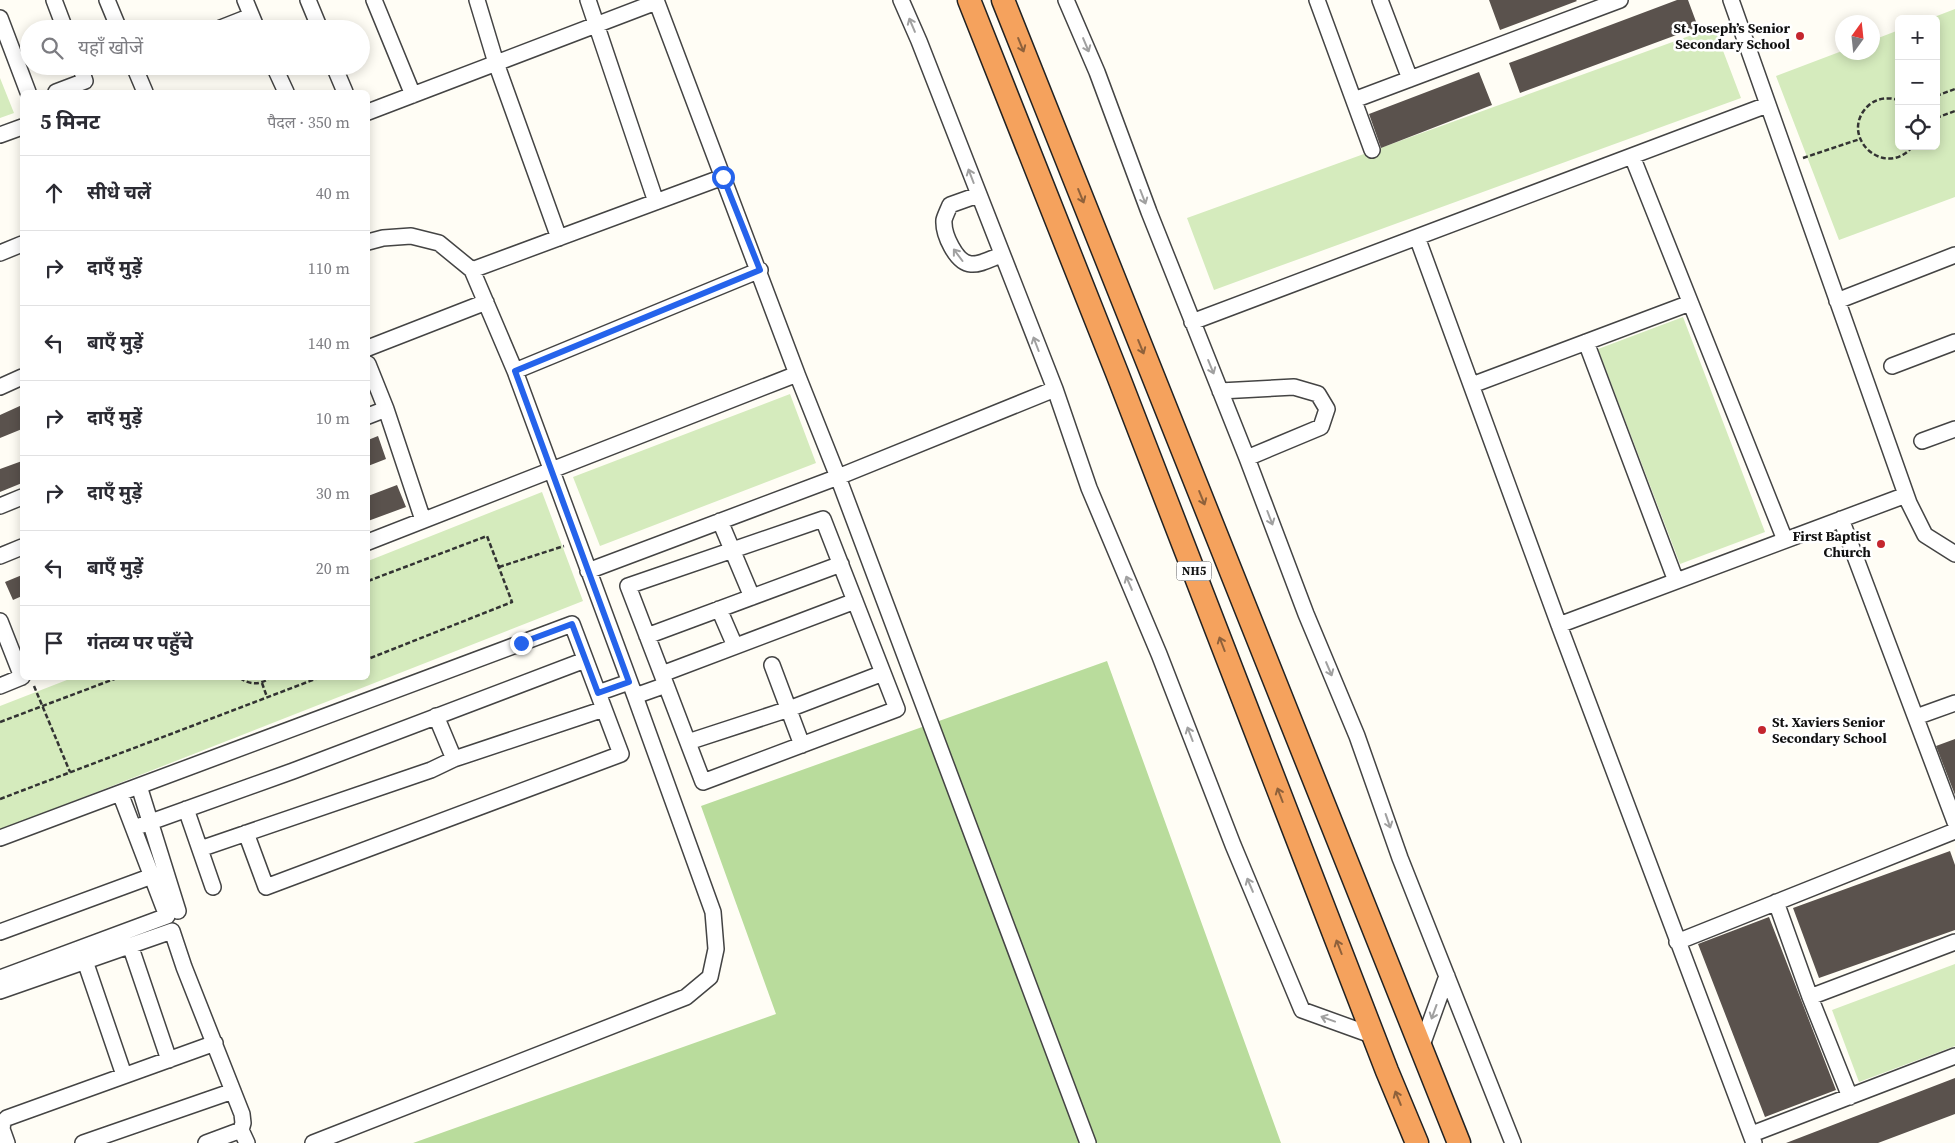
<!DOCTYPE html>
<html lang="hi">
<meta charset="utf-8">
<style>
body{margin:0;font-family:"Source Serif 4","Noto Sans Devanagari",serif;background:#f7f7f7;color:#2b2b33}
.controls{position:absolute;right:15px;top:15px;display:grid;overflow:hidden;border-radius:8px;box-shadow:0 2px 12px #0003}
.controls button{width:45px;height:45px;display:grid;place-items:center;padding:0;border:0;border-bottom:1px solid #e1e1e2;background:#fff;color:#2b2b33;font:25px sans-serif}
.compass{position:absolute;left:1835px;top:15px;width:45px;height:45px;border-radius:50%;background:#fff;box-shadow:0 2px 12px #0003;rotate:15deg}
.stop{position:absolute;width:15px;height:15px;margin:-11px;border:4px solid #2563eb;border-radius:50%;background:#fff}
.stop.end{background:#2563eb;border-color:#fff;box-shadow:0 1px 5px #0008}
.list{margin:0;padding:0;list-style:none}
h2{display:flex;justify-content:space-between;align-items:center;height:65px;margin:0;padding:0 20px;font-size:21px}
h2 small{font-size:16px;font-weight:400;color:#7c7c81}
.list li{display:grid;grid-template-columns:32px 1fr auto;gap:15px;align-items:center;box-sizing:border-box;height:75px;padding:0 20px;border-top:1px solid #e1e1e2}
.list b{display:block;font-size:19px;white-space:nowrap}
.list em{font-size:16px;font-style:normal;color:#7c7c81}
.icon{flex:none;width:28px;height:28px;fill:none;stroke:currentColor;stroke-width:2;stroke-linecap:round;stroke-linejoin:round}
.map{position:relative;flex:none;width:1955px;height:1143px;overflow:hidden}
.search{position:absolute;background:#fff;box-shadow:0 2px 12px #0003;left:20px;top:20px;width:350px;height:55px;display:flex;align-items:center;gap:12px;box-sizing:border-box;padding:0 18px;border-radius:28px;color:#7c7c81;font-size:19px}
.panel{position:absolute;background:#fff;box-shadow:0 2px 12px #0003;left:20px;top:90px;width:350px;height:590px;border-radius:8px}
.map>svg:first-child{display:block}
.green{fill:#d5ebbd}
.forest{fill:#b9dc9c}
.building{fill:#5a524d}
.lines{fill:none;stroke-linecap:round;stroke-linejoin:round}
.minor-casing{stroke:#444;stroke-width:18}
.highway-casing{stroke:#222;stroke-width:25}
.path{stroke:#333;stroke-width:2.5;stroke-dasharray:5 2.5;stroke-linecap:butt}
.minor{stroke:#fff;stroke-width:15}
.highway{stroke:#f5a25d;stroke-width:22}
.oneway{stroke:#a0a0a0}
.oneway2{stroke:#8e613b}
.route{stroke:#2563eb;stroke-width:6}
.poi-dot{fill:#c4262e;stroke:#fff;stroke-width:2}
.labels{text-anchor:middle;stroke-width:5;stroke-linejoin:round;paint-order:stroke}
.shield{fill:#fff;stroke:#585858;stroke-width:1}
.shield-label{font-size:12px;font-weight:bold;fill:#111}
.poi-label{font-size:14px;font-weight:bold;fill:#111;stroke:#fff;text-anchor:end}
</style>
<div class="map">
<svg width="1955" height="1143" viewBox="0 0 1955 1143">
<rect width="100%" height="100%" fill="#fffdf5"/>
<!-- green -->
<path class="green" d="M1955,9v188l-116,43 -63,-164 66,-25v1h30l1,-12 26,-10v116h37v-127h-7z
M1714,27l27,71 -527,192 -27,-72z
M0,78l14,35 -14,5z
M1683,317l82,215 -85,32 -82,-215z
M790,394l26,69 -216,83 -27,-69z
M542,492l41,109 -583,229v-124l72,-28h296v-117z
M1955,964v82l-96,36 -27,-72z"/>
<!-- forest -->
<path class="forest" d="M1107,661l174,482h-868l363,-129 -75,-208z"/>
<!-- building -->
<path class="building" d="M1489,0h87l1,1 -77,29z
M1677,0h11l10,27 -178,66 -11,-30z
M1479,72l13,33 -111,43 -12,-34z
M22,405v24l-22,9v-23z
M378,436l8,23 -18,7v-26z
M22,461v22l-22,9v-23z
M397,485l9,22 -38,14v-25z
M22,575v21l-9,4 -8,-18z
M1955,739v56l-19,-49z
M1950,851l5,14v65l-136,48 -26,-70z
M1769,917l67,173 -71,27 -67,-173z
M1955,1078v36l-77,29h-92z"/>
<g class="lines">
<defs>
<path id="minor" d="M54,0l11,29
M107,0l12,29
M245,0l12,29
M308,0l12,29
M374,0l39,95
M477,0l19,63 63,175
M588,0l68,202
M656,0l141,374
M901,0l18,41 136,348 34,99 70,166 74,191 69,165 72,26
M1066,0l31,72 52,140 98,246 59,156 51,122 43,122 113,285
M1317,0l55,150
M1380,0l30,79
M1731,0l178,503 16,32 30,19
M0,18l28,74
M218,29l33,-13
M134,66l11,26
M274,66l12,26
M334,66l11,26
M56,92l29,-11 -5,-15
M1354,100l266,-100
M368,112l288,-110
M0,135l22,-8
M1632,156l153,384
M978,195l-28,10c-2,5 -5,11 -6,15 -1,14 12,43 27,44 10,1 21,-6 30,-9
M1417,237l142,388 195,518
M0,253l22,-9
M472,270l251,-93
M1837,301l118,-46
M1192,322l575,-217
M1586,342l90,239
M368,348l118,-46
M368,364l18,45 37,111
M1892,366l63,-24
M515,371l245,-101
M1472,385l218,-82
M0,387l22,-10
M1220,391l74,-4 24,7 9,15 -6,18 -74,31
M368,416l18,-7
M1922,441l33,-12
M0,506l22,-9
M1841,519l114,303
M720,521l32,76
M368,542l429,-168 41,103 250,666
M0,556l22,-9
M588,571l250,-94 217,-88
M719,609l16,37
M0,621l22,56
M1559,625l347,-130
M647,636l194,-72
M772,665l30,80
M662,674l193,-73
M0,686l22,-9
M598,693l31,-11
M635,696l31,-11 -38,-99 195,-67 74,190 -194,73 -37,-97
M436,716l18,43
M1916,717l39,-14
M688,742l101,-33 94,-36
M139,786l39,125
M186,809l27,78
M134,828l159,-57 292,-111
M0,838l120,-45
M200,849l231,-79 23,-11 150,-50
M1776,902l34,95 40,100
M0,932l152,-56
M1677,942l278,-111
M130,945l39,115
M85,961l39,114
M0,978l167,-62 -47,-123 452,-169 49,130 -355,133 -20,-54
M0,991l172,-60 12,36 58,147 1,9 -2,7 6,13
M1810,997l145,-55
M1421,1048l26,-72
M1752,1134l203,-78
M7,1143l-5,-14 1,-7 4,-4 208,-75
M83,1143l150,-52
M206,1143l35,-13
M313,1143l373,-146 24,-20 6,-28 -3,-37 -78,-216 -120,-325 -43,-101 -33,-27 -28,-7 -28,2 -15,4"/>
<path id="highway" d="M969,0l148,373 270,698 30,72
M1003,0l456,1143"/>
</defs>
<!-- minor casing -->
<use href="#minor" class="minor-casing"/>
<!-- highway casing -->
<use href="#highway" class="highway-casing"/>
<!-- path -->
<path class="path" d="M1936,96l19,-7
M1899,100c-11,-3 -22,-2 -30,5 -33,30 16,76 44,41
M1936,118l19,-7
M1803,158l57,-19
M499,567l65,-21
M368,581l119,-45 25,66 -144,57
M240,678c10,7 20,7 30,0
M262,683l5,14
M34,686l36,86
M0,722l117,-44
M0,799l318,-121"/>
<!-- minor -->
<use href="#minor" class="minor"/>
<!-- highway -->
<use href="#highway" class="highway"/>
</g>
<!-- one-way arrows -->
<defs><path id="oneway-shaft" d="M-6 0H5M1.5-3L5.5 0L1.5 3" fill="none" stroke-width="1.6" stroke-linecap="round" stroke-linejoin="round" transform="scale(1.25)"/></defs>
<g class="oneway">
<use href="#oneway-shaft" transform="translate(912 25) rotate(-113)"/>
<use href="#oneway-shaft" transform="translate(1086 45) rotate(67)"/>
<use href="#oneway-shaft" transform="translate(971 176) rotate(-111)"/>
<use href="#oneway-shaft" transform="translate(1143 197) rotate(69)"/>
<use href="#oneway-shaft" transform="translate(958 255) rotate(-127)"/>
<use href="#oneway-shaft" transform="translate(1036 344) rotate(-111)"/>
<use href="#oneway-shaft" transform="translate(1211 367) rotate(68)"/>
<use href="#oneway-shaft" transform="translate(1270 518) rotate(69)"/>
<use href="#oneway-shaft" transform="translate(1129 583) rotate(-113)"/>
<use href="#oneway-shaft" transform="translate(1329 669) rotate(67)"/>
<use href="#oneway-shaft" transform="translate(1190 734) rotate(-111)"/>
<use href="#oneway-shaft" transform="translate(1388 821) rotate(71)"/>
<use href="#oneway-shaft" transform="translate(1250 885) rotate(-113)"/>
<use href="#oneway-shaft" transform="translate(1434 1012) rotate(110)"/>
<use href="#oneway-shaft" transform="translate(1328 1019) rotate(-160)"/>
</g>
<g class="oneway2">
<use href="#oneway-shaft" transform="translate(1021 45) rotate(68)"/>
<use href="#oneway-shaft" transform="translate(1081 196) rotate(68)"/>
<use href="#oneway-shaft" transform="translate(1141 347) rotate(68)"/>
<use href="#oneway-shaft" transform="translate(1202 498) rotate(68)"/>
<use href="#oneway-shaft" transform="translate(1222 644) rotate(-111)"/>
<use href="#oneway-shaft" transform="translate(1280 795) rotate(-111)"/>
<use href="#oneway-shaft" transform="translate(1339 947) rotate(-111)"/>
<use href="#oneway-shaft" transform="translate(1398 1098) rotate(-112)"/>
</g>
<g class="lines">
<!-- route -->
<path class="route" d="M521,643l51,-19 26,69 31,-11 -114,-311 245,-101 -37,-93"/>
</g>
<!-- markers -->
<g class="poi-dot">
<circle cx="1800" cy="36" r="5"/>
<circle cx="1881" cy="544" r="5"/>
<circle cx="1762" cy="730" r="5"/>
</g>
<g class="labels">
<!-- shield labels -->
<rect class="shield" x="1176.5" y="561.5" width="35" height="19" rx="4"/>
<g class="shield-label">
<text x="1194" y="575">NH5</text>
</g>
<!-- poi labels -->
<g class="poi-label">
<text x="1790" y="33">St. Joseph’s Senior<tspan x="1790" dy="16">Secondary School</tspan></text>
<text x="1871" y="541">First Baptist<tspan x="1871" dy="16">Church</tspan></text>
<text x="1772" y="727" text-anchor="start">St. Xaviers Senior<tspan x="1772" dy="16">Secondary School</tspan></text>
</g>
</g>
</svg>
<div class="controls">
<button>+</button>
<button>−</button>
<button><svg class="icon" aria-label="locate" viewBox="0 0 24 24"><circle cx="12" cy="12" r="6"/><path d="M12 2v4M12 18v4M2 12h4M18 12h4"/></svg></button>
</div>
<svg class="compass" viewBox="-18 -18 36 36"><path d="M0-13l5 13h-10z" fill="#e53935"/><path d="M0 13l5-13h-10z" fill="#7c7c81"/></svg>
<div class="stop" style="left:723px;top:177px"></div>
<div class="stop end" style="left:521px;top:643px"></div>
<div class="search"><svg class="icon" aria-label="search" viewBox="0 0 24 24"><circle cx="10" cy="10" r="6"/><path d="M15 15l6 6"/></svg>यहाँ खोजें</div>
<section class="panel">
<h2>5 मिनट<small>पैदल · 350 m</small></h2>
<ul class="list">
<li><svg class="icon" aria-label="ahead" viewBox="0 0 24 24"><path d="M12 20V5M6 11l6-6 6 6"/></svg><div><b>सीधे चलें</b></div><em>40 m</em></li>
<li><svg class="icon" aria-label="right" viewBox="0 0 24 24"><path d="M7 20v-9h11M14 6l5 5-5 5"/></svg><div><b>दाएँ मुड़ें</b></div><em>110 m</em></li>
<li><svg class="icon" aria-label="left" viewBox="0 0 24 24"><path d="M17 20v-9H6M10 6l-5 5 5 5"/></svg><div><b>बाएँ मुड़ें</b></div><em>140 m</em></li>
<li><svg class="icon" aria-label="right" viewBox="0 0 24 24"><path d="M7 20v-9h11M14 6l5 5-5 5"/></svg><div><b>दाएँ मुड़ें</b></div><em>10 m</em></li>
<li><svg class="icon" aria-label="right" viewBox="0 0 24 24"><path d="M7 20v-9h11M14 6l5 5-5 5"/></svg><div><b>दाएँ मुड़ें</b></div><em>30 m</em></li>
<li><svg class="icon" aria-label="left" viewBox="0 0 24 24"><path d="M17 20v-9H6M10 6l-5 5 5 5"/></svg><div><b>बाएँ मुड़ें</b></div><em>20 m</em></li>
<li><svg class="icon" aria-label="arrive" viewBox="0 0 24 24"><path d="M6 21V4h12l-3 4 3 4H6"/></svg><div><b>गंतव्य पर पहुँचे</b></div></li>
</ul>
</section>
</div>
